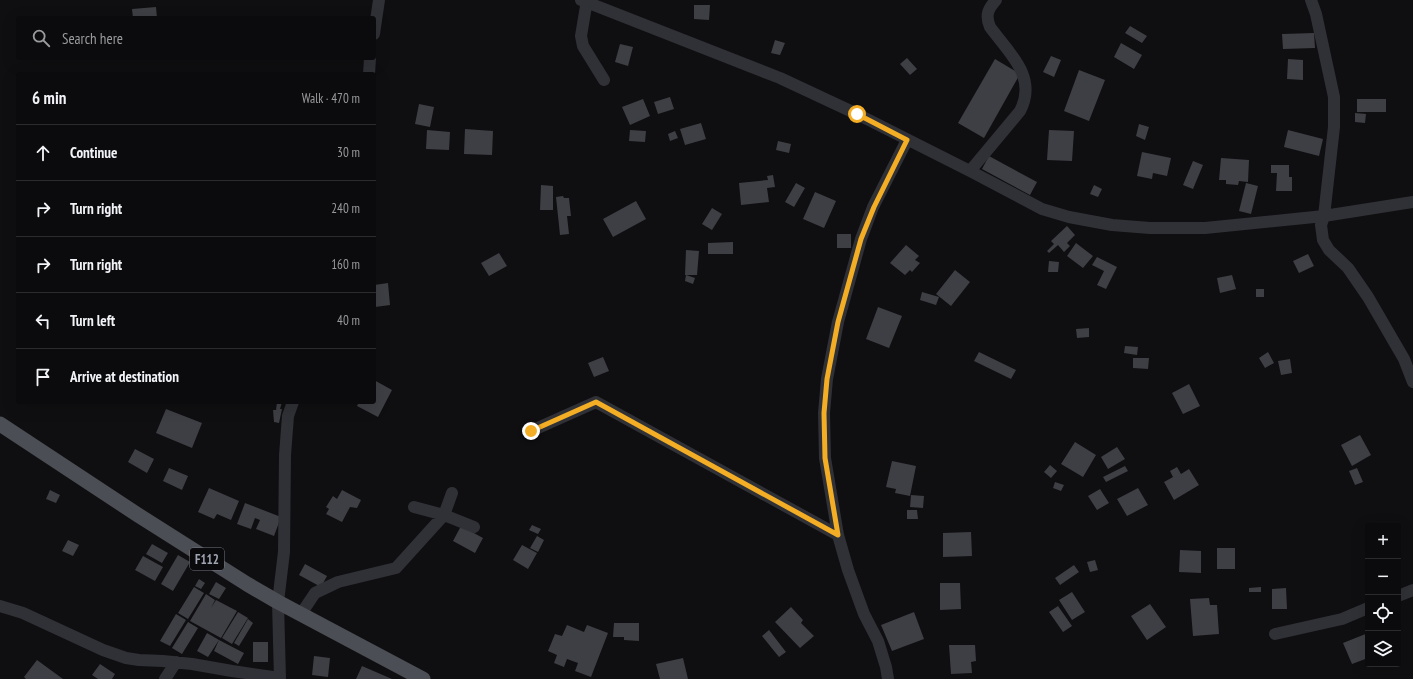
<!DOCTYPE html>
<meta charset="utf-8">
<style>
body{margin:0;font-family:"PT Sans Narrow",sans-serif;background:#19191b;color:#f1f3f6}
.controls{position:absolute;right:12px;bottom:12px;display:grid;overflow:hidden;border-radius:4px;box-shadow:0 4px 16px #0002}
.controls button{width:36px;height:36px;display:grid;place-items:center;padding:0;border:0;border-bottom:1px solid #2b2b2e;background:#0b0b0d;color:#f1f3f6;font:20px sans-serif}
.stop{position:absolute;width:12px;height:12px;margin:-9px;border:3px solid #f3ae25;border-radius:50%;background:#fff}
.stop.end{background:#f3ae25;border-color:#fff;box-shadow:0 1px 4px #0008}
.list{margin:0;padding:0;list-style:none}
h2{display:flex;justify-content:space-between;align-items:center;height:52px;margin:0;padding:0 16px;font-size:17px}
h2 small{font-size:13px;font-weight:400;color:#9a9b9d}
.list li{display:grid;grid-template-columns:26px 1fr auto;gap:12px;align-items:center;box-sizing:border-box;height:56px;padding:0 16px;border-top:1px solid #2b2b2e}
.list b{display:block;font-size:15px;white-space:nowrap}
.list em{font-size:13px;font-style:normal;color:#9a9b9d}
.icon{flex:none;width:22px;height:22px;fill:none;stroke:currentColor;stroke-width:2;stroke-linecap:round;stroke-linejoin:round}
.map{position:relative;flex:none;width:1413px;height:679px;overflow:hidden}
.search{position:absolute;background:#0b0b0d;box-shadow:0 4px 16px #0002;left:16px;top:16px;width:360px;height:44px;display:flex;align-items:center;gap:10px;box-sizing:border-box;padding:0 14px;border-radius:4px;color:#9a9b9d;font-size:15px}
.panel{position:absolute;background:#0b0b0d;box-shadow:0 4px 16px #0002;left:16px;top:72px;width:360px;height:332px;border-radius:4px}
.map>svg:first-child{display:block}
.building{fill:#3e3f44}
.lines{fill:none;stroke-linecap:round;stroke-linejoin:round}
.minor{stroke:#303136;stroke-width:12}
.major{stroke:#4c4e55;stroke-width:15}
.route{stroke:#f3ae25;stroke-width:5}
.labels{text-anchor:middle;stroke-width:3.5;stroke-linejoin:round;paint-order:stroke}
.shield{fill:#0a0a0c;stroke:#737680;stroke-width:1}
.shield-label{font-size:13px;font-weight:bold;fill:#a0a5b2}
</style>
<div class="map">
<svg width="1413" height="679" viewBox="0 0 1413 679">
<rect width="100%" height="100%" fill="#0f0f11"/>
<!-- building -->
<path class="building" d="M694,5h16l-1,15 -15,-1z
M156,7l1,11h-24l-1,-9z
M1130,26l17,10 -5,7 -17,-10z
M1314,33l1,15 -32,1 -1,-15z
M775,40l10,3 -5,12 -9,-2z
M1121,43l21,12 -8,14 -20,-12z
M620,44l13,3 -5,19 -13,-4z
M1051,56l10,4 -7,17 -11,-5z
M907,58l10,11 -7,6 -10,-11z
M995,59l25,15 -36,64 -26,-15z
M1288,59l15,1v20l-16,-1z
M1079,70l26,10 -16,41 -25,-10z
M670,97l4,12 -16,5 -4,-12z
M643,99l7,17 -20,9 -8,-18z
M1357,99h29v13h-29z
M419,104l15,3 -4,20 -15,-3z
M1355,113l11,1 -1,9 -10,-1z
M701,123l5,16 -21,6 -5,-16z
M1139,124l10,3 -4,13 -9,-4z
M465,129l28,2 -1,24 -28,-1z
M427,130l23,2 -1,18 -23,-1z
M630,130l16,1 -1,11 -16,-1z
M1049,130l25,1 -2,30 -25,-1z
M1288,130l35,9 -4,17 -35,-9z
M675,131l3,7 -8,3 -2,-7z
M778,141l13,3 -2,9 -13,-3z
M1142,152l29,6 -4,18 -14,-3 -1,6 -15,-3z
M989,156l48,26 -7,13 -48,-26z
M1221,158l28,2 -1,22 -9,-1 -1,4 -12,-1v-4h-7z
M1193,161l10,4 -10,24 -10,-4z
M1271,165h18v12h3v14h-16l1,-18h-6z
M773,175l2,12 -8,1 2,14 -28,3 -2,-22 29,-3 -1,-4z
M796,183l9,5 -11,19 -9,-5z
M1246,183l12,3 -7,28 -12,-3z
M541,185l12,1v24h-13z
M1094,185l8,4 -4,8 -8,-3z
M815,192l21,9 -12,27 -21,-9z
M563,196l1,2h5l2,18h-4l2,18 -9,1 -4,-38z
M636,201l10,18 -33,18 -10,-18z
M712,208l10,6 -10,16 -10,-6z
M1067,226l8,9 -8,8 3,3 -6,6 -6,-7 -9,8 -2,-2 7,-7 -3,-3z
M837,234h14v14h-14z
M733,242v12h-25v-11z
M1076,243l17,13 -10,12 -16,-12z
M906,245l13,11 -4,4 5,3 -8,9 -2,-2 -5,5 -15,-12z
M686,250l13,1 -2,24h-12z
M499,253l8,13 -18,10 -8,-13z
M1308,254l6,12 -15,7 -6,-12z
M1097,257l20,10 -11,22 -9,-4 7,-14 -12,-6z
M1049,261l10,1 -1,10h-10z
M955,270l15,12 -19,24 -15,-12z
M686,275l9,3 -2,6 -8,-3z
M1232,275l4,14 -16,4 -3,-15z
M388,283l2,22 -15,2 -1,-22z
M1256,289h8v8h-8z
M922,292l17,5 -3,8 -16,-5z
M878,307l24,9 -13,32 -23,-9z
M1089,328v9l-12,1 -1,-9z
M1125,346l13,1 -1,8 -13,-2z
M979,352l37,18 -5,9 -37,-18z
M1268,352l6,11 -9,5 -6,-10z
M603,357l6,14 -15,6 -6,-14z
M1133,358h16l-1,11 -15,-1z
M1290,359l2,14 -11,2 -3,-14z
M374,380l18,10 -14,27 -21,-11 2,-4h15z
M1189,384l11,22 -17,8 -11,-21z
M277,402h5l-2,7h2l-3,14 -5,-1 -1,-12h3z
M166,409l36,14 -10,25 -36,-15z
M1360,435l11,20 -19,11 -11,-21z
M1075,442l21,13 -13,22 -22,-13z
M1117,447l8,12 -17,10 -7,-12z
M135,449l19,10 -7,14 -19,-11z
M892,461l24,5 -6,30 -15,-3 1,-4 -10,-2z
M1050,465l7,6 -6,7 -7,-6z
M1125,466l3,5 -22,11 -3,-5z
M1177,467l4,7 8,-5 10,16 -25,15 -10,-18 9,-5 -3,-6z
M169,468l19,8 -6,14 -19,-9z
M1357,468l6,14 -8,3 -6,-14z
M1055,482l9,3 -3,6 -8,-3z
M209,488l30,13 -8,19 -14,-6 -3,5 -16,-7z
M1138,488l10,17 -21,11 -10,-17z
M1100,489l9,14 -12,7 -9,-14z
M50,490l10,5 -4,8 -10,-4z
M342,490l19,10 -4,8 -7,-1 -8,15 -16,-8 3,-5 -3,-2 7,-11 4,3z
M911,495l13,1 -1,12 -13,-1z
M245,503l36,14 -7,19 -18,-7 4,-9 -5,-2 -4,11 -14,-5z
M907,510h10l1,9h-11z
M532,525l9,4 -3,5 -9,-4z
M461,526l22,12 -8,15 -22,-12z
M971,532l1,24 -29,1v-24z
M537,536l7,4 -6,12 -8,-4z
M68,540l11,5 -6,11 -11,-5z
M152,544l16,9 -6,10 -16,-9z
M522,545l15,8 -9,16 -15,-9z
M1217,548h18v21h-18z
M1180,550l21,1v22l-22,-1z
M178,555l12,7 -17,29 -12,-7z
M143,556l20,11 -8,14 -20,-11z
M1095,560l3,10 -8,2 -3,-10z
M305,564l22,12 -6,11 -22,-12z
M1074,565l5,7 -19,13 -5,-7z
M199,579l6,4 -4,6 -6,-3z
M216,582l10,6 -7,11 -10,-5z
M940,583h20l1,26 -21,1z
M194,587l10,6 -16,26 -10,-6z
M1261,587v5h-12v-4z
M1286,588l1,21h-15v-20z
M1072,592l13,20 -13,8 -13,-20z
M206,594l9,6 -4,8 5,-8 21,11 -16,27 -31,-17z
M1209,598l1,7h7l2,29 -26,2 -3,-37z
M1150,604l16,23 -19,13 -16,-24z
M1058,606l14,20 -9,6 -14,-20z
M791,607l12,13 -2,3 13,13 -14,12 -25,-26z
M238,612l10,6 -16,26 -10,-6z
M914,612l10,27 -32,12 -11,-26z
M176,614l10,6 -16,26 -10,-5z
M248,619l5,4 -14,23 -5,-3z
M188,622l10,6 -16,26 -10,-6z
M614,623h25v18l-15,-1v-3h-11z
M567,625l17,7 3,-7 21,8 -17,44 -16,-6 3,-8 -11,-4 -3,8 -10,-4 3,-8 -9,-4 7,-17 7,2z
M769,630l17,22 -7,5 -17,-21z
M207,633l12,7 -11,17 -11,-6z
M1368,633v25l-16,6 -9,-21z
M219,640l25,13 -6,11 -24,-13z
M253,642h15v20h-15z
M949,645h26l1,16 -5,1 1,11 -21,1z
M314,656l16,2 -2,19 -16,-2z
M683,658l5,21h-28l-4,-15z
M37,660l26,19h-37l-2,-2z
M100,664l15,10 -3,5h-14l-6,-4z
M362,666l30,13h-36z"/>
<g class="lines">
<!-- minor -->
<path class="minor" d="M581,0l199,78 77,36 113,57 72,38 27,8 43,8 38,3h55l119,-12 89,-14
M587,0l-6,36 2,10 21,34
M1311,0l5,14 18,83v30l-10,89 -3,9 2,15 6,10 19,18 20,29 36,62 9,23
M374,34l5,-34
M369,74l1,-16
M970,171l50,-60c18,-34 -11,-58 -30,-84 -5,-12 -2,-18 6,-27
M531,431l65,-29 242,133
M414,507l30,8 30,12
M1398,596l15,-6
M0,606l23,7 80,37 23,8 13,2 24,1 29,3 40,7 48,7
M301,614l14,-21 23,-11 58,-14 48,-53 8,-22
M1275,634l67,-15 26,-11
M165,679l11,-17
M280,679l-2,-77 6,-50 1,-97 3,-39 5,-14
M888,679l-2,-12 -8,-26 -14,-27 -16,-44 -10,-35 -13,-77 -1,-45 3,-34 11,-57 23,-83 12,-32 34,-67"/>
<!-- major -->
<path class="major" d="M0,424l138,91 109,69 31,18 145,77"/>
</g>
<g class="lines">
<!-- route -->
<path class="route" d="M531,431l65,-29 242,133 -13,-77 -1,-45 3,-34 11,-57 23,-83 13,-32 33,-67 -50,-26"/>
</g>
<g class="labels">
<!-- shield labels -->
<rect class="shield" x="190" y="548" width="34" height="22" rx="3"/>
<g class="shield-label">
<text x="207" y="564">F112</text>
</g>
</g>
</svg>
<div class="controls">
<button>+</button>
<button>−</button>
<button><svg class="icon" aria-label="locate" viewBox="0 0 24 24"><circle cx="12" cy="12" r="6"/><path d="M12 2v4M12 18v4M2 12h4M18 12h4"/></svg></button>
<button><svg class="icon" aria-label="layers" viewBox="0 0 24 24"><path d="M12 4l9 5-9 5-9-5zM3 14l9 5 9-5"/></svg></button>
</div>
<div class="stop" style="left:857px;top:114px"></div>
<div class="stop end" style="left:531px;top:431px"></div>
<div class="search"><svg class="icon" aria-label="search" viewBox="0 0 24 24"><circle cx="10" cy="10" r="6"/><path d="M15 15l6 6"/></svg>Search here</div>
<section class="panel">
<h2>6 min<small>Walk · 470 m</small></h2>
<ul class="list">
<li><svg class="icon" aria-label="ahead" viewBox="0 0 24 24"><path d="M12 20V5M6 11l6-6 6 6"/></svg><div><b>Continue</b></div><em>30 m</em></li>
<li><svg class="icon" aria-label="right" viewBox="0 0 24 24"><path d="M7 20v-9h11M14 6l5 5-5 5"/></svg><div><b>Turn right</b></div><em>240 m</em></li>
<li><svg class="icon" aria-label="right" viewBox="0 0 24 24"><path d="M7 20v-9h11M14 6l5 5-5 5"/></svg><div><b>Turn right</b></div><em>160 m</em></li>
<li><svg class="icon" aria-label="left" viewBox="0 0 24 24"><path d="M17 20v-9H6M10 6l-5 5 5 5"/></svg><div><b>Turn left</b></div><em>40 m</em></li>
<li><svg class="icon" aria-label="arrive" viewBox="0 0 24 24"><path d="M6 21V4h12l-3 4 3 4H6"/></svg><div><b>Arrive at destination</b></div></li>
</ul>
</section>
</div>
